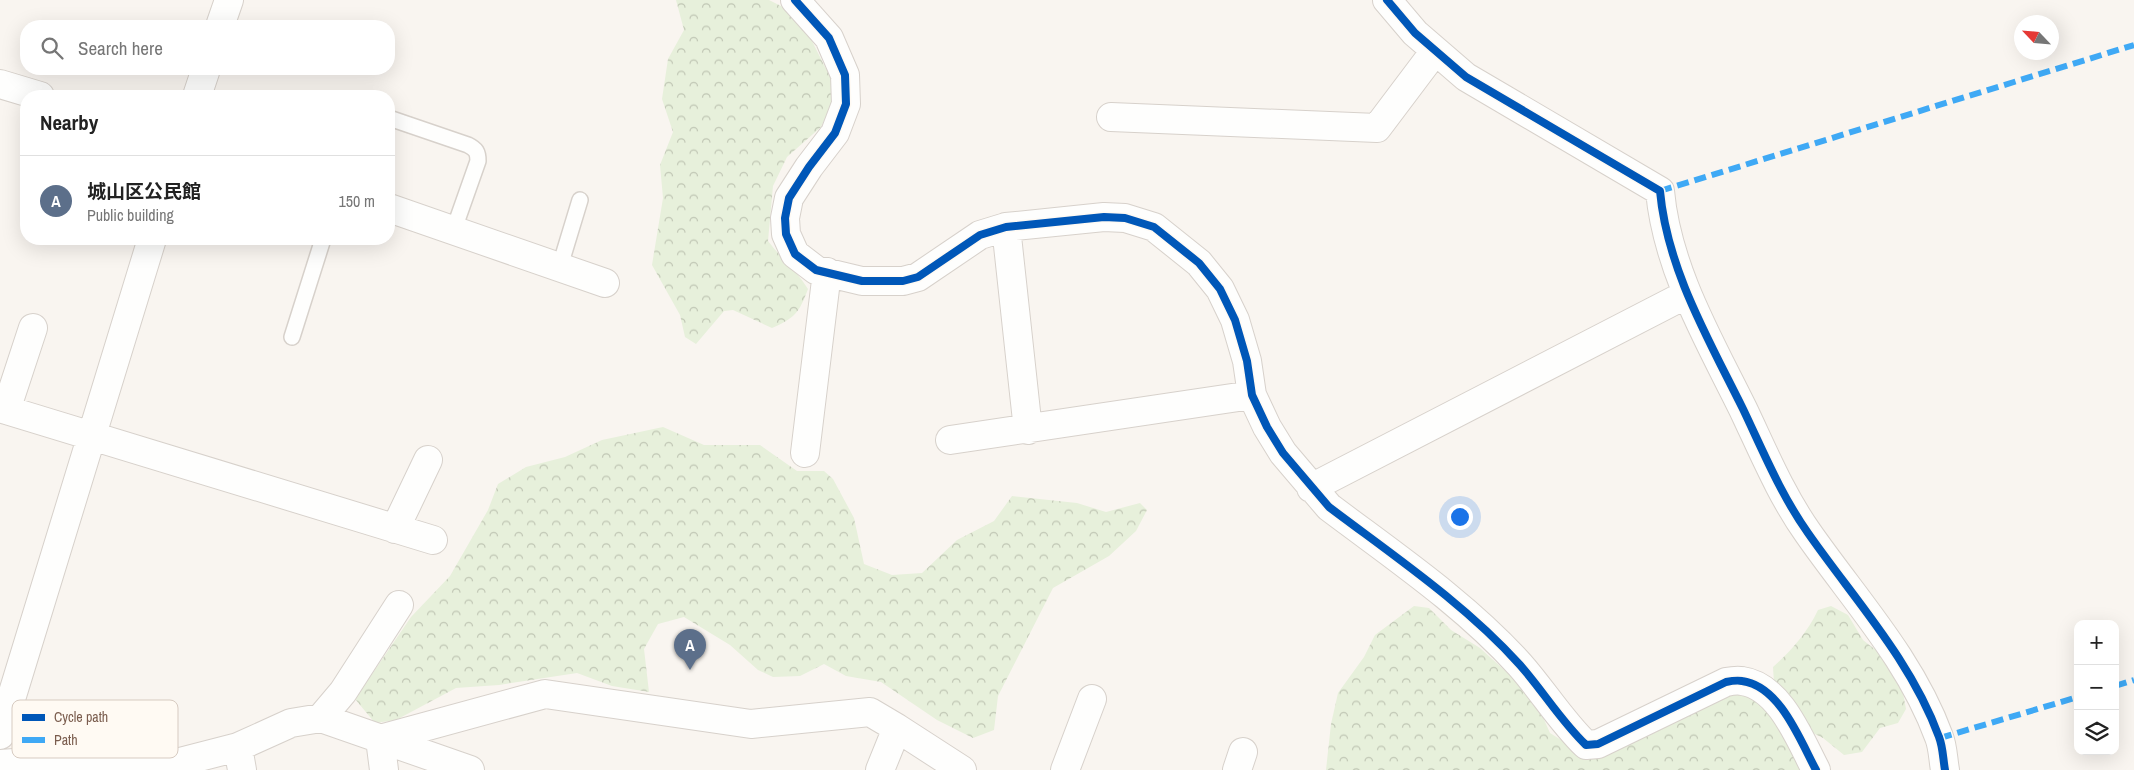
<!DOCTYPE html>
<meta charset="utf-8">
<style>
body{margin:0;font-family:"Archivo Narrow","Noto Sans JP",sans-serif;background:#f2f2f2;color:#222}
.controls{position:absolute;right:15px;bottom:15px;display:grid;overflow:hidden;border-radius:10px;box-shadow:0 5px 20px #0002}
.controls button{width:45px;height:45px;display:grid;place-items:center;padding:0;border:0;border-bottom:1px solid #e0e0e0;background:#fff;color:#222;font:25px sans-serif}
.compass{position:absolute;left:2014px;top:15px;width:45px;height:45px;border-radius:50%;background:#fff;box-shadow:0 5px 20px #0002;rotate:296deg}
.you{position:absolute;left:1459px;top:516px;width:18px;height:18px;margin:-12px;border:4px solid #fff;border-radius:50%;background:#1a73e8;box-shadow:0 0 0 8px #1a73e833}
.badge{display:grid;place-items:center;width:32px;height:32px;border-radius:50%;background:#5d544f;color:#fff;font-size:16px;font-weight:700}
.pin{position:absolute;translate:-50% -41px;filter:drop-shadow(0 1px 2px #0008)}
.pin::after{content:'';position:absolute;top:26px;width:18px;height:15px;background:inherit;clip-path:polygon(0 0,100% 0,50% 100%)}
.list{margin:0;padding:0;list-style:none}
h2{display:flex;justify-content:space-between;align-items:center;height:65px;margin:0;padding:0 20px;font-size:21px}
h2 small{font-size:16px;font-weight:400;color:#767676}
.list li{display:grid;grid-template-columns:32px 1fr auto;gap:15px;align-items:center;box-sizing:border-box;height:90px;padding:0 20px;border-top:1px solid #e0e0e0}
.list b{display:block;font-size:19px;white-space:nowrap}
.list p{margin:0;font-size:16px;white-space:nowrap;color:#767676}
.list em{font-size:16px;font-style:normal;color:#767676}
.icon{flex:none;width:28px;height:28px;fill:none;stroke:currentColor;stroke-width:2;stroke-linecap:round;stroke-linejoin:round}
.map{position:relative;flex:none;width:2134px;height:770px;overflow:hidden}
.search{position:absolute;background:#fff;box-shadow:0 5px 20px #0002;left:20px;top:20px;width:375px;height:55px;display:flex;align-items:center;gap:12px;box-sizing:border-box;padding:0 18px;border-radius:20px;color:#767676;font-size:19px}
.panel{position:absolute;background:#fff;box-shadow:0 5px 20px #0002;left:20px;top:90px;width:375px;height:155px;border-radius:20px}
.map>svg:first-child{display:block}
.forest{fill:url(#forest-crowns)}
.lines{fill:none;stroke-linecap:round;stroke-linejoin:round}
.service-casing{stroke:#d7d1cb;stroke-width:18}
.minor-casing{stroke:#d7d1cb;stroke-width:30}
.service{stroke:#fefefd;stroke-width:15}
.minor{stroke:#fefefd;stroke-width:28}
.quiet{stroke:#3fa9f5;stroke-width:6;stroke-dasharray:12 6;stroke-linecap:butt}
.cycleway-casing{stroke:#fffaf3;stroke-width:11}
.cycleway{stroke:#0057b8;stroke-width:8}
.key{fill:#fffaf3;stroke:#d7cbc1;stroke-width:1}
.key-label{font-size:14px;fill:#7a5c4d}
</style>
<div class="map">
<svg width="2134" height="770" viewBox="0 0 2134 770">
<defs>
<pattern id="forest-crowns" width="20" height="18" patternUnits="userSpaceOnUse" patternTransform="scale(1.25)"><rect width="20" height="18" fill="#e7f0db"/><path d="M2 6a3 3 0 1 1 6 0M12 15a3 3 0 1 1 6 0" fill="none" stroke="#c0c6b4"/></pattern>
</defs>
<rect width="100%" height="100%" fill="#f9f5f0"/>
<!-- forest -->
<path class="forest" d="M676,0h93l18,9 21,24 17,34 14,22 -18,38 -34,30 -14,29 -5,55c13,17 29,30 40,48 -9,24 -13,29 -36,39l-39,-18 -9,1 -28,33 -11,-7 -5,-22 -28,-50 11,-67 -3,-33 13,-33 -11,-33 6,-40 16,-29z
M663,427l41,18h56l37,26h27l9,8 21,39 10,46 28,11 30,-2 35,-33 37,-19 18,-25 65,7 29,9 34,-9 7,7 -11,21 -27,25 -56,32 -55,108 -4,34 -21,8 -36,-18 -56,-38 -35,-6 -22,-12 -24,12 -27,1 -15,-7 -28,-25 -46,-28 -26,7 -14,25 5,43 -37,-6 -35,-13 -78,12 -43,3 -60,32 -21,3 -20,-24 56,-82 39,-41 38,-66 10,-26 28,-17 39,-10 37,-17z
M1414,606l15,2 22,22 29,18 54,49 16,36 27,17 44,-6 27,-8 24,-12 27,-18 19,-4 20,-10 25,11 42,67h-479l5,-46 7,-31 26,-36 11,-22z
M1831,606l17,9 15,25 14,11 26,42 3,16 -8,14 -18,5 -18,24 -18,3 -21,-17 -12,-6 -37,-49 -1,-16c18,-16 34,-34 45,-57z"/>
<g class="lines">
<defs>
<path id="service" d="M389,118l79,27c8,4 10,7 10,16l-24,68
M560,266l20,-66
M292,337l31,-98"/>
<path id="minor" d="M795,0l34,38 16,37 1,29 -11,29 -26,34 -20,31 -4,20 1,16 9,20 21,16 46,11h41l15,-4 62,-42 26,-8 98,-10 21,1 29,9 45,36 21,26 15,31 12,41 5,34 15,32 16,26 46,54c65,49 136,97 191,158 23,26 41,56 66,80l12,-1 128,-62c5,-1 11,-2 16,-1 38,5 58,59 74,89
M1387,0l28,33 51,44 194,114c7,78 49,149 83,218 20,42 38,86 65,124 46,66 103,127 131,204 4,10 4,22 6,33
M220,26l9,-26
M0,84l40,12
M197,96l9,-27
M1111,117l266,11 58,-77
M389,208l216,75
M1006,227l22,203
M0,408l433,132
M6,410l27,-82
M950,440l302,-45
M805,453l22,-181
M1311,488l376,-194
M395,529l33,-69
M321,718l22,-26 56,-87
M0,735l152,-496
M238,747l4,23
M0,764l93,-7 83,6 62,-16 53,-24 30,-5 149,52
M384,770l-4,-31 165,-45 206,30 119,-12 27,16
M880,770l17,-42 65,42
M1065,770l27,-71
M1237,770l6,-18"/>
</defs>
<!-- service casing -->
<use href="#service" class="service-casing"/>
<!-- minor casing -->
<use href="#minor" class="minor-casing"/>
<!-- service -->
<use href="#service" class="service"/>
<!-- minor -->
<use href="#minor" class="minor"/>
<!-- quiet -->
<path class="quiet" d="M1660,191l474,-146
M2115,686l19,-6
M1940,738l138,-41"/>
<defs>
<path id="cycleway" d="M795,0l34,38 16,37 1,29 -11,29 -26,34 -20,31 -4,20 1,16 9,20 21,16 46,11h41l15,-4 62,-42 26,-8 98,-10 21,1 29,9 45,36 21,26 15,31 12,41 5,34 15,32 16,26 46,54c65,49 136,97 191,158 23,26 41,56 66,80l12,-1 128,-62c5,-1 11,-2 16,-1 38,5 58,59 74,89
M1387,0l28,33 51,44 194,114c7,78 49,149 83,218 20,42 38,86 65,124 46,66 103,127 131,204 4,10 4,22 6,33"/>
</defs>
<!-- cycleway casing -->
<use href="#cycleway" class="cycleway-casing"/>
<!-- cycleway -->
<use href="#cycleway" class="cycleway"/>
</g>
<!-- legend -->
<rect x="12" y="700" width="166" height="58" rx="8" class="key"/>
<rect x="22" y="714" width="23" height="7" fill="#0057b8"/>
<rect x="22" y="737" width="23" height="6" fill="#3fa9f5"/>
<g class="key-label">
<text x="54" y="722">Cycle path</text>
<text x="54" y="745">Path</text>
</g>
</svg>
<div class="controls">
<button>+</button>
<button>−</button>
<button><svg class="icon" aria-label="layers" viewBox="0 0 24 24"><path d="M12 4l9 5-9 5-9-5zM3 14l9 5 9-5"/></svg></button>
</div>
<svg class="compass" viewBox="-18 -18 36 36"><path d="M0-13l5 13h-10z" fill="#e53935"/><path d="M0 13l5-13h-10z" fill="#767676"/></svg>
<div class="you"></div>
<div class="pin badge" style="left:690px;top:670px;background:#5c6f8a">A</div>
<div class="search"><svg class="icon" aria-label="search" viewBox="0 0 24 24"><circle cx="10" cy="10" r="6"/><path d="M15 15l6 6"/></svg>Search here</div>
<section class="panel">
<h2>Nearby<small></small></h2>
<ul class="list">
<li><span class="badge" style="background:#5c6f8a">A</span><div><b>城山区公民館</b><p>Public building</p></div><em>150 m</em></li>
</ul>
</section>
</div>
